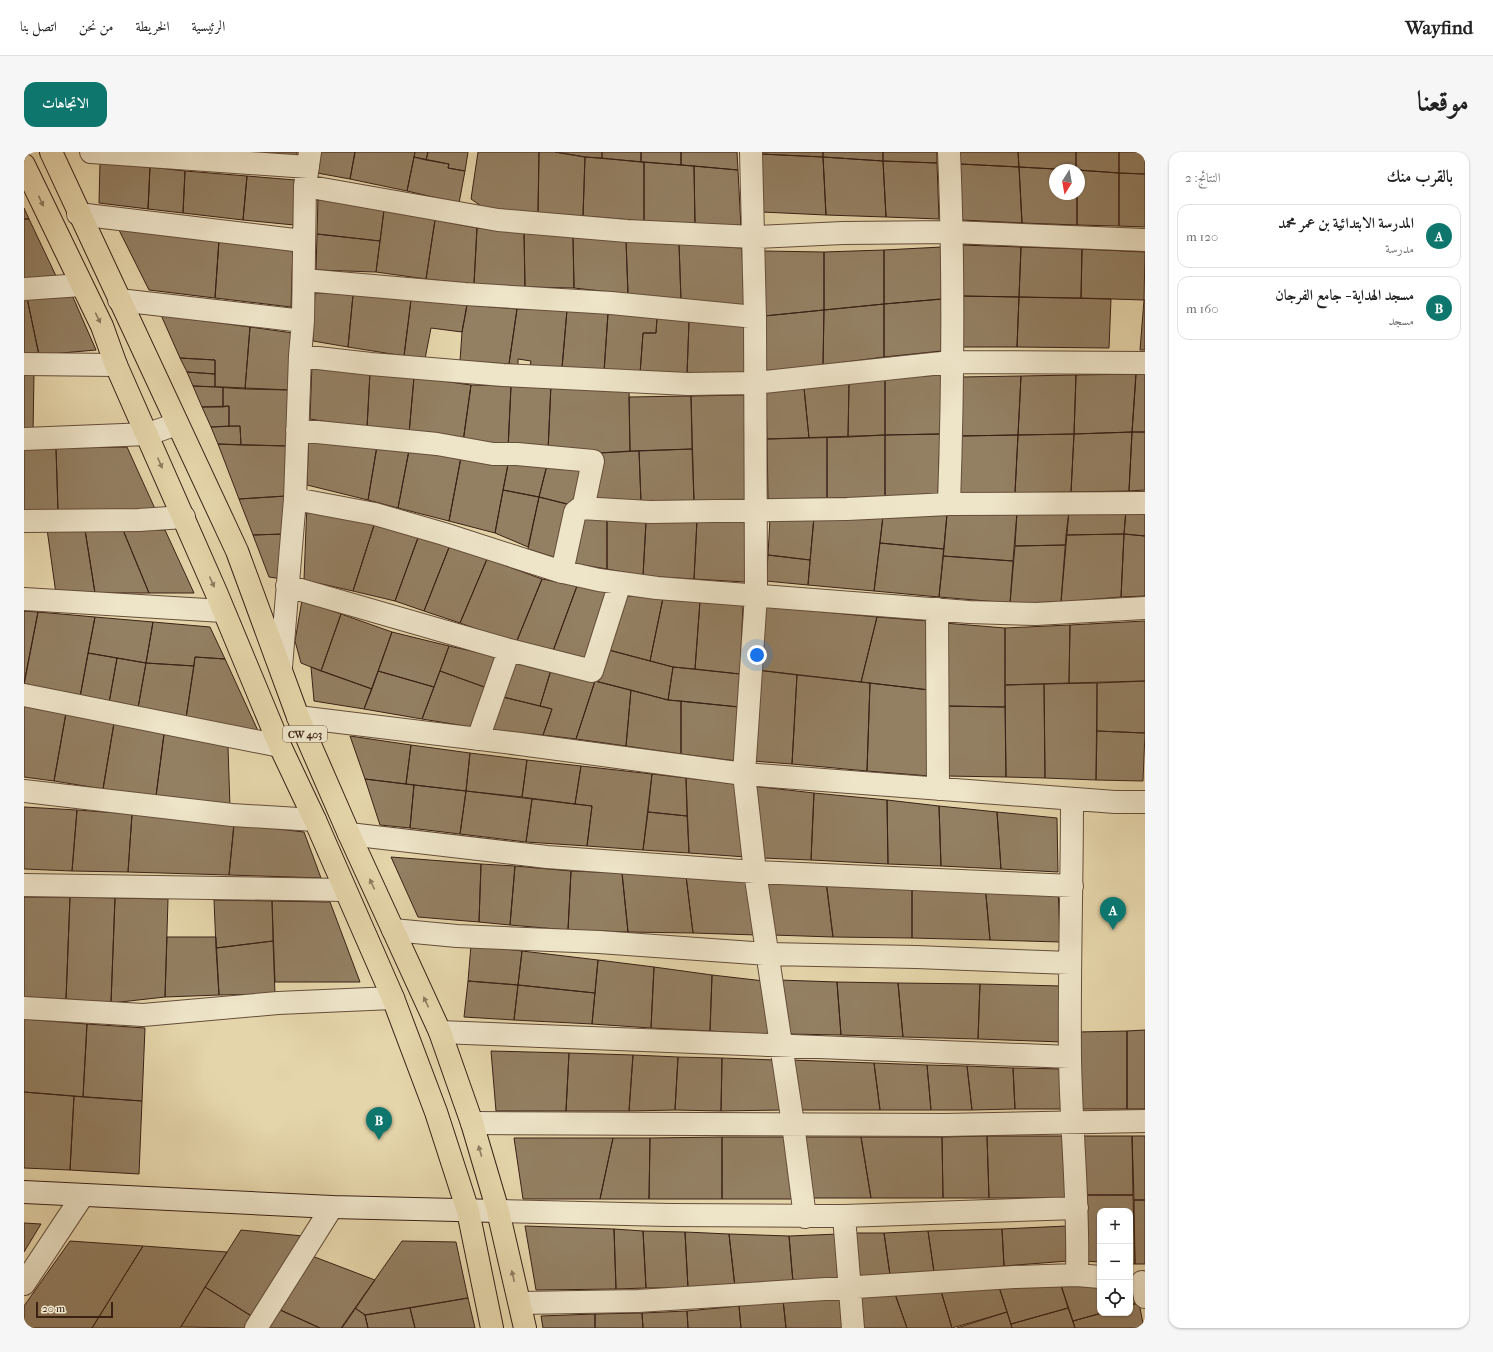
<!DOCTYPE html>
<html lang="ar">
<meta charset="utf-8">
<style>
body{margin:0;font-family:"IM FELL French Canon",Amiri,serif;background:#f6f6f6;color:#222;direction:rtl}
.controls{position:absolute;right:12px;bottom:12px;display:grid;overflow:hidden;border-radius:8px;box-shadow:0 1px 3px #0004}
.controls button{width:36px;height:36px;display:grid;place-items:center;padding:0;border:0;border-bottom:1px solid #e0e0e0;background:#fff;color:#222;font:20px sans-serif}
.compass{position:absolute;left:1025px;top:12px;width:36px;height:36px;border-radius:50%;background:#fff;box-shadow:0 1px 3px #0004;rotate:191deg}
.scale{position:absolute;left:12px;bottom:10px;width:77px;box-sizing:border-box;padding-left:4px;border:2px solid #3a2114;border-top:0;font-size:11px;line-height:14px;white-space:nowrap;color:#3a2114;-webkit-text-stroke:3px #eee4c8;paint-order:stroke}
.you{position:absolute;left:733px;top:503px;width:14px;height:14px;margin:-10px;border:3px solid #fff;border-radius:50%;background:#1a73e8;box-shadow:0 0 0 6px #1a73e833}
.badge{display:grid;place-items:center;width:26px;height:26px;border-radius:50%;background:#0f766e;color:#fff;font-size:13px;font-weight:700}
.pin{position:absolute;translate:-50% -33px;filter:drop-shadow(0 1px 2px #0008)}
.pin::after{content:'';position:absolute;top:21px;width:14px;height:12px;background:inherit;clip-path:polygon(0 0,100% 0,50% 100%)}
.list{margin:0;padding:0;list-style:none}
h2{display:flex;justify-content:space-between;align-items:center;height:52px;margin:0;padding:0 16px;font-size:17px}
h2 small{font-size:13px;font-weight:400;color:#767676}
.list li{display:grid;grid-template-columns:26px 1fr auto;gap:12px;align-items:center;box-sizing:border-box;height:64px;margin:0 8px 8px;padding:0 8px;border:1px solid #e0e0e0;border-radius:12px}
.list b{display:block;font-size:15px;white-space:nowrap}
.list p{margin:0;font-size:13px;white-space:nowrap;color:#767676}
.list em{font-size:13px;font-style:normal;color:#767676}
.icon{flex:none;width:22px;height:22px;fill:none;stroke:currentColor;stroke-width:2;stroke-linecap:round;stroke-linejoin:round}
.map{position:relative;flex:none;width:1121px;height:1176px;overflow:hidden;direction:ltr;border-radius:12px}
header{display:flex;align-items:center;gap:24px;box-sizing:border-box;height:56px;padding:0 20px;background:#fff;border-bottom:1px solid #e0e0e0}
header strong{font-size:19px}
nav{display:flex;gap:22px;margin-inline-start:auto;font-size:14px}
.intro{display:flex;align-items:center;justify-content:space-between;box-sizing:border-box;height:96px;padding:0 24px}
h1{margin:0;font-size:28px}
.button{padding:10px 18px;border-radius:12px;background:#0f766e;color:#fff;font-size:14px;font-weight:700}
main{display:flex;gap:24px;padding:0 24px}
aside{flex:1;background:#fff;border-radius:12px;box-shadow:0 1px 3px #0004}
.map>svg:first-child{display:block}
.building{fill:#937f62;stroke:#3a2114}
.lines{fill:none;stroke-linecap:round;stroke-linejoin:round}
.street-casing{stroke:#654e3a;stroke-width:24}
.secondary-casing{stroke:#3a2114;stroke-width:24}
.primary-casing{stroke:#3a2114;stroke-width:24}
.street{stroke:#eee4c8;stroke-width:22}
.secondary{stroke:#eee4c8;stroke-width:22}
.primary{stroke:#e5d5aa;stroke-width:22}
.oneway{fill:#907b5f}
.labels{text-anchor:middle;stroke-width:3;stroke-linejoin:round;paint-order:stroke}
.shield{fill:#eee4c8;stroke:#705c4a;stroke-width:1}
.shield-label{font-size:10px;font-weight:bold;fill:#3a2114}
</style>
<header>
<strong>Wayfind</strong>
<nav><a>الرئيسية</a><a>الخريطة</a><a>من نحن</a><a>اتصل بنا</a></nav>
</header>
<div class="intro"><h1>موقعنا</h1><a class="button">الاتجاهات</a></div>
<main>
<aside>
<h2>بالقرب منك<small>النتائج: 2</small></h2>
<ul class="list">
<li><span class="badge">A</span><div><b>المدرسة الابتدائية بن عمر محمد</b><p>مدرسة</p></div><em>120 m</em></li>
<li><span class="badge">B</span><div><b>مسجد الهداية - جامع الفرجان</b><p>مسجد</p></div><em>160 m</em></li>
</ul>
</aside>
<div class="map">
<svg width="1121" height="1176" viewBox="0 0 1121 1176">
<rect width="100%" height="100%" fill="#e5d5aa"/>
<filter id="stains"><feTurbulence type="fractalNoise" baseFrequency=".005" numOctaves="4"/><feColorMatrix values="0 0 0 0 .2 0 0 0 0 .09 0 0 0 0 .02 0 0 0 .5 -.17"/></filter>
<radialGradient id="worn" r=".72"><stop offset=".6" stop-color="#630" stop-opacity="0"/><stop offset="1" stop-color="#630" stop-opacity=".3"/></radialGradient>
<!-- building -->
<path class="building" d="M231,0h42v6l-43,-4z
M296,0h35l-5,27 -33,-6z
M331,0h60l-8,39 -57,-12z
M391,0h13l-2,8 -12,-3z
M404,0h40l-3,19 -17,-3 1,-4 -23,-4z
M454,0h61l-1,61 -51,-3 -16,-11z
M515,0h16l30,5 -2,59 -45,-3z
M531,0h47v6l-17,-1z
M578,0h39v10l-39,-4z
M617,0h40v13l-40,-3z
M657,0h56l1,18 -57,-5z
M737,0h62v5l-62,-3z
M799,0h60v9l-60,-4z
M859,0h54v11l-54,-2z
M936,0h58l1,15 -59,-3z
M994,0h58v18l-57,-3z
M1052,0h43v21l-43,-3z
M1095,0h26v22l-26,-1z
M737,2l62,3 3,58 -64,-3z
M390,5l35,7 -1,4 17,3 -6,32 -52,-12z
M561,5l59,5v59l-61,-5z
M799,5l60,4 3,56 -60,-2z
M859,9l54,2 2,56 -53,-2z
M76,10l50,5 -2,42 -49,-6z
M620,10l50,4 1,59 -51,-4z
M936,12l59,3 3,56 -60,-3z
M670,14l44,4 3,58 -46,-3z
M126,15l35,4 -2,42 -35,-4z
M995,15l51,3h-15v24h22v31l-55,-2z
M1055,18l40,3v53l-42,-1v-31h2z
M161,19l62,5 -4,44 -60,-7z
M1095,21l26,1v53l-26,-1z
M223,24l48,4 -1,45 -51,-5z
M294,45l66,13 -4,31 -63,-7z
M0,56l5,11h-5z
M360,58l51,10 -9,59 -50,-7z
M0,67h5l28,59 -33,3z
M411,68l42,8 -3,56 -48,-5z
M94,76l101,12 -4,58 -66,-8z
M453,76l47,4 1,55 -51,-3z
M500,80l49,5 1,51 -49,-1z
M293,82l63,7 -4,31 -60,-2z
M549,85l53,3 2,54 -54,-6z
M195,88l74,9 -2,58 -76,-9z
M602,88l53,4 2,56 -53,-6z
M655,92l63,4 2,58 -63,-6z
M937,93l60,2 -2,50 -58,-1z
M918,95v52l-58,5v-54z
M997,95l61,2 -1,49 -62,-1z
M1058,97l63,3 -1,48 -63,-2z
M860,98v54l-60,6v-58z
M739,99l61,1v58l-60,6z
M291,140l38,3 -5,52 -35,-6z
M48,143l24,55 -57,5 -12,-57z
M329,143l58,5 -7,56 -56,-9z
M937,144l58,1 -2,50h-56z
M995,145l92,2 -2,49 -92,-1z
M0,146h3l12,57h-15z
M918,147v52l-58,6v-53z
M387,148l56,5 -5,27 -31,-4 -6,31 -21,-3z
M1120,148h1v50h-5z
M860,152v53l-61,8 1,-55z
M443,153l50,4 -8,55 -49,-3 2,-29z
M493,157l50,1 -5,58 -32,-2 1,-5 -13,-2v6l-9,-1z
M543,158l41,3 -4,59 -42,-4z
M800,158l-1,55 -58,6 -1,-55z
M584,161l49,5 -1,15h-13l-3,41 -36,-2z
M137,163l89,12 -5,62 -30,-2v-27l-35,-2z
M633,166l32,3 -2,54 -47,-1 3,-41h13z
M665,169l58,5 -1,50 -59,-1z
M226,175l43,6 -3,57 -45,-1z
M156,206l35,2v14l-28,-2z
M288,212l58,8 -3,56 -57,-9z
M163,220l28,2v13l-22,-1z
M346,220l44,5 -5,57 -42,-6z
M0,221h10l-1,60h-9z
M1112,222h9v58h-13z
M1112,222l-4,58 -58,2 2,-59z
M918,223l-2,59 -55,1v-57z
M1052,223l-2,59 -56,1 3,-59z
M997,224l-3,59 -59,1 2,-59z
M390,225l57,8 -8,57 -54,-8z
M861,226v57l-37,2 1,-54z
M825,231l-1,54 -39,1 -5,-50z
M527,232l78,4 1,63 -31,2 -51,-2z
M527,232l-3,67 -40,-2 3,-63z
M447,233l40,1 -3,63 -45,-7z
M169,234l30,1v20h-21z
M199,235l67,3 -2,56 -47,-1 -1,-19h-11v-20l-6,1z
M780,236l5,50 -42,1 -1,-46z
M721,243l9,105 -60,1 -3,-105z
M667,244l1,53 -62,2 -1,-54z
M205,254v20l-18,1 -9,-20z
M216,274l1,19 -23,-1 -7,-17z
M285,277l69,11 -10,60 -61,-15z
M1108,280h13v58l-16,1z
M1108,280l-3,59 -58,1 3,-58z
M916,282l-2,61 -53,2v-62z
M1050,282l-3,58 -56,1 3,-58z
M861,283v62l-58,1v-61z
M994,283l-3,58 -58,2 2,-59z
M803,285v61l-59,1 -1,-60z
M354,288l32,5 -12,63 -30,-8z
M194,292l70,2 -2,50 -47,3z
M386,293l52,7 -13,69 -51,-13z
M103,295l29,64 -98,1 -2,-64z
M32,296l2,64h-34v-63z
M668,297l2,52 -53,1 -2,-51z
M615,299l2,51 -54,2 12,-51z
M438,300l47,7 -14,74 -46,-12z
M485,307l38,6 -8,32 -36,-7z
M523,313l40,6 -16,34 -32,-8z
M479,338l36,7 -11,50 -33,-14z
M262,344l-2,38 -31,1 -14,-36z
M515,345l32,8 -11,54 -32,-10z
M283,350l68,20 -22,69 -49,-11z
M1121,357v27l-21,-2 2,-24z
M1102,358l-2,24 -58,1 3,-24z
M1045,359l-3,34 -51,1 2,-34z
M993,360l-4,49 -70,-5 4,-42z
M923,362l-3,35 -64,-6 3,-27z
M557,363l26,3v51l-36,-6z
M859,364l-9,75 -66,-6 6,-68z
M790,365l-4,43 -42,-5 2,-37z
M583,366l39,4 -3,54 -36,-7z
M724,367l-3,63 -51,-3 3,-59z
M673,368l-3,59 -51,-3 3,-54z
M351,370l44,13 -24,66 -42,-10z
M23,377l38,1 10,63 -39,1z
M61,378h38l26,63h-54z
M99,378h42l29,63h-45z
M260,382l-2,45 -13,-2 -16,-42z
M1100,382l-3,63 -60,5 5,-67z
M1100,382l21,2v60l-24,1z
M395,383l31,10 -26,66 -29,-10z
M856,391l64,6 -5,48 -65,-6z
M426,393l37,14 -27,64 -36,-12z
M1042,393l-5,57 -51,1 5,-57z
M744,403l42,5 -2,25 -42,-4z
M919,404l70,5 -3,42 -71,-6z
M463,407l55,20 -26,64 -56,-20z
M518,427l35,7 -24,65 -37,-8z
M553,434l34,7 -21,67 -37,-9z
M612,443l27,3 -13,63 -45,-12 16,-52z
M639,446l37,3 -5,68 -22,-2 -23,-6z
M278,448l39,14 -20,57 -20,-8 -6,-22z
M676,449l43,4 -3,69 -45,-5z
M737,454l116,11 -16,65 -104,-12z
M0,459l14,1 -14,71z
M14,460l57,5 -15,80 -56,-12z
M317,462l51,18 -20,57 -51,-18z
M71,465l58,5 -7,41 -58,-10z
M853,465l52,4v69l-68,-8z
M1121,469v60l-76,2 1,-58z
M129,470l57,5 15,32 -30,-2 -1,9 -48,-3z
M920,471l61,5v79l-60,-1z
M1046,473l-1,58 -64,2v-57z
M368,480l57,14 -15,41 -56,-16z
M425,494l49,11 -11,31 -47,-17z
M581,497l68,18 -5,33 -73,-19z
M64,501l29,5 -8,45 -29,-6z
M171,505l30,2 34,74 -73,-15z
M93,506l29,5 -8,45 -29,-5z
M492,510l35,8 -11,36 -37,-9z
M122,511l48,3 -8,52 -48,-10z
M287,515l61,22 -8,20 -50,-8z
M649,515l67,7 -1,33 -71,-7z
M527,518l44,11 -19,58 -33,-4 9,-26 -12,-3z
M733,518l40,5 -5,89 -40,-3z
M354,519l56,16 -12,32 -58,-10z
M416,519l47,17 -16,39 -49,-8z
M773,523l73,8 -3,88 -75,-7z
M571,529l36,9 -5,56 -50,-7z
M1121,529v52l-48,-2v-48z
M846,531l59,7 1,86 -63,-5z
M1073,531l-1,97 -51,-2 -1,-94z
M1020,532l1,94 -39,-1 -1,-92z
M607,538l37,10 13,1v53l-55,-8z
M479,545l49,12 -9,26 -53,-5z
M657,549l58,6 -2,54 -56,-7z
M0,552l42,9 -12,68 -30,-4z
M921,554l60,1 1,70 -60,-1z
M42,561l48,10 -11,66 -49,-8z
M90,571l50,11 -8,62 -53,-7z
M1073,579l48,2 -2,48 -47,-1z
M140,582l64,13 2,60 -74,-11z
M326,584l61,9 -5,39 -41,-5z
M387,593l59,8 -4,38 -60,-7z
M446,601l57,7 -5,37 -56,-6z
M503,608l54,6 -6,38 -53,-7z
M557,614l71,8 -9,76 -56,-4 5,-40 -17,-2z
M628,622l34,4 1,38 -39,-4z
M662,626l50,6 10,73 -57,-4z
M341,627l49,6 -4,43 -30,-3z
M390,633l52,6 -6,43 -50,-6z
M728,634l62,7 -3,67 -49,-2z
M442,639l66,8 -6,43 -66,-8z
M790,641l73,7 1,64 -77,-4z
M508,647l60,7 -5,40 -61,-4z
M863,648l52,6 2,60 -53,-2z
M915,654l58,6 4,57 -60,-3z
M0,655l53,3 -5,61 -48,-2z
M53,658l55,4 -4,58 -56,-1z
M624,660l39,4 2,37 -46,-3z
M973,660l60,6 1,54 -57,-3z
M108,662l102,10 -5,51 -101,-3z
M210,672l70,8 17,46 -92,-3z
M367,705l90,7 -2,58 -61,-5z
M457,712l34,2 -5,59 -31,-3z
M491,714l56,5 -3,59 -58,-5z
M547,719l51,2 6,59 -60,-2z
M598,721l64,3 7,57 -65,-1z
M662,724l63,3 8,56 -64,-2z
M741,728l61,1 7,56 -60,-2z
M802,729l86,2v55l-79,-1z
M888,731l73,1 5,56 -78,-2z
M961,732l73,1 2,57 -70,-2z
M0,745h46l-4,102 -42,-2z
M46,745l45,1 -4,105 -45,-4z
M91,746l53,1 -3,98 -54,6z
M190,748l58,1 1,40 -57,7z
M248,749l58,1 30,80h-85z
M143,785h49l3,58 -54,2z
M249,789l2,53 -56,1 -3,-47z
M447,793l51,6 -4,34 -50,-4z
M498,799l76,9 -3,33 -77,-8z
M574,808l56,7 -3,61 -59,-4z
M630,815l58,8 -2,56 -59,-3z
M688,823l52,6 8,54 -62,-4z
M755,828l58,2 4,53 -54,-1z
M444,829l50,4 -4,35 -50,-3z
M813,830l61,1 5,54 -62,-2z
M874,831l82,1 -2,55 -75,-2z
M956,832l81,2 1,56 -84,-3z
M494,833l77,8 -3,31 -78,-4z
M0,867l63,5 -4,73 -59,-5z
M63,872l58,4 -3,73 -59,-4z
M1121,878v79h-18v-78z
M1103,879v78h-48l-1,-77z
M467,899l78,2 -3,58h-70z
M545,901l64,2 -4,56h-63z
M609,903l45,2 -3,53 -46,1z
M654,905l44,1 -1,53 -46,-1z
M698,906l53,2 7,50 -61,1z
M767,908l83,3 6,47h-82z
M850,911l53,2 4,45h-51z
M903,913l40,1 5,44h-41z
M943,914l46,2 2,41 -43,1z
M989,916l50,1 1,40h-49z
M0,940l50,4 -4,74 -46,-2z
M50,944l68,5 -3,73 -69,-4z
M963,984h78l1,62h-77z
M963,984l2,62h-46l-1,-61z
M1056,984h52l1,59h-51z
M1108,984h13v64h-11z
M698,985h64l8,62h-72z
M698,985v62h-73l1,-61z
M777,985h60l10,61h-61z
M837,985h81l1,61h-72z
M490,986h99l-13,61h-77z
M589,986h37l-1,61h-49z
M1058,1043h51l2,69h-5v-53h-30v51l-17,-1z
M1110,1048h11v64h-10z
M0,1071l17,1 -17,28z
M501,1074l89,3 2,60 -80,1z
M1043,1074l1,35 -64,5 -2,-37z
M590,1077l29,2 3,57 -30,1z
M978,1077l2,37 -70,6 -6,-41z
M217,1078l62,6 -50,81 -48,-30z
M619,1079l42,1 3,56h-42z
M904,1079l6,41 -44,3 -6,-42z
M661,1080l44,2 6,53 -47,1z
M831,1081h29l6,42 -30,2z
M705,1082l60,2 4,46 -58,5z
M815,1082l4,44 -50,4 -4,-46z
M46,1089l73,5 -51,82h-68v-22z
M378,1089l54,1 12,56 -103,17 -10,-7z
M119,1094l84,6 -47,76h-88z
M288,1104l63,24 -33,48h-22l-42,-19z
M1036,1130l40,2v29h2l-29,8z
M1036,1130l8,26 -57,16 -12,-37z
M181,1135l48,30 -7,11 -65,-1z
M975,1135l8,25 -55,16 -11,-37z
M1106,1136l6,1 3,14 -9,2z
M917,1139l11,37h-45l-12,-34z
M818,1142l5,34h-61l-3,-28z
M871,1142l12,34h-49l1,-31z
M444,1146l7,30h-60l-5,-20z
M759,1148l3,28h-45l-2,-22z
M1115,1151l5,25h-69l-2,-7 29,-8h28v-8z
M715,1154l2,22h-53l-1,-17z
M331,1156l10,7 3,13h-27z
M386,1156l5,20h-47l-3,-13z
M1044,1156l7,20h-63l-1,-4z
M254,1157l42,19h-55z
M663,1159l1,17h-45l-1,-15z
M983,1160l5,16h-55z
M618,1161l1,15h-48v-14z
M571,1162v14h-52l-2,-12z"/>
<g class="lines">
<defs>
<path id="street" d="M67,0l217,15
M727,0l4,165 1,278 -12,179 11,98 38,252 12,93
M281,34l193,34 129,11 127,6 89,-4 109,-1 193,8
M54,62l225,27
M280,128l161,14 146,9 144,14
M0,137l57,-4
M95,148l184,21
M276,204l71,8 132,11 185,9 67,-1 196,-21 194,1
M0,212l92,1
M273,278l140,14 56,10h24l76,7 -10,48
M0,287l124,-5 29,-10
M271,347l80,15 69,20 115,37 40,9 58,8 312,24 67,2 109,-6
M925,352c4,-117 5,-235 0,-352
M0,369l115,-1 45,-3
M538,420l13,-60 5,-4 70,4 197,-3 102,-5 196,-1
M263,434l222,64 83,21 28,-88
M0,447l199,12
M913,457l1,180
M257,515l14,-168 5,-143 3,-35 2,-135 5,-34
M0,543l256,51
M274,565l222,27 224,30 371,28h30
M454,587l31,-89
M0,639l208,24 83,5
M1048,647c0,86 -3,172 -2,258 1,73 9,145 7,218
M325,682l198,23 208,15 317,14
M0,733l320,5
M369,778l64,6 142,6 169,12 148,3 154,6
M0,856l119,7 135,-12 115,-5
M416,880l630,25
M448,971l473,2 200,-4
M474,1059l171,4 175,1 233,-8
M820,1064l9,112
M1118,1130l3,15
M0,1132l59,-89
M496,1151l118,-2 376,-24 63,-2 23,2
M232,1176l76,-121"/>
<path id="secondary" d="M0,1040l308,15 166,4"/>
<path id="primary" d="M27,0l186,399 61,166 51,117 91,198 32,91 26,88 27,117
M0,13l78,161 14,39 100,227 64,154 35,74 78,178 43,114 32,99 24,117"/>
</defs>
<!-- street casing -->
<use href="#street" class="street-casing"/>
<!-- secondary casing -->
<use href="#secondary" class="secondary-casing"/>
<!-- primary casing -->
<use href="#primary" class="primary-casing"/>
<!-- street -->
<use href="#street" class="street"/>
<!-- secondary -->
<use href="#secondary" class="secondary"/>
<!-- primary -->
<use href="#primary" class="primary"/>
</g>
<!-- one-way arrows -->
<defs><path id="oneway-solid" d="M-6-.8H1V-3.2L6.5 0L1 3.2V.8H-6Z"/></defs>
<g class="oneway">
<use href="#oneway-solid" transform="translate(17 49) rotate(65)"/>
<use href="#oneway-solid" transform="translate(74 166) rotate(63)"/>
<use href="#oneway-solid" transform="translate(136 311) rotate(67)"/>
<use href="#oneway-solid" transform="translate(188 430) rotate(66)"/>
<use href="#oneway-solid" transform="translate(348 732) rotate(-115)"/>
<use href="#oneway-solid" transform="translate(402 850) rotate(-115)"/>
<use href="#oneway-solid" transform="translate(456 999) rotate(-106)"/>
<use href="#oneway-solid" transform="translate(489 1124) rotate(-103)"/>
</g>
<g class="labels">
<!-- shield labels -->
<rect class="shield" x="259" y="574" width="44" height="16" rx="3"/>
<g class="shield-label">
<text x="281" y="586">CW 403</text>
</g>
</g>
<rect width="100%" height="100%" filter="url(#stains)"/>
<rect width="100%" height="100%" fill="url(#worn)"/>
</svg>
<div class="controls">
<button>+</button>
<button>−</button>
<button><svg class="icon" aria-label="locate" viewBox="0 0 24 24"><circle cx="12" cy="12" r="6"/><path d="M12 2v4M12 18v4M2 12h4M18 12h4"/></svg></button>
</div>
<svg class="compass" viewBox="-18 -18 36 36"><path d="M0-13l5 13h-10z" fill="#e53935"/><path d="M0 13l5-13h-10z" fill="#767676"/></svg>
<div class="scale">20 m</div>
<div class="you"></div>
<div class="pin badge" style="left:1089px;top:778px">A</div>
<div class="pin badge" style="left:355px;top:988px">B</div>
</div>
</main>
